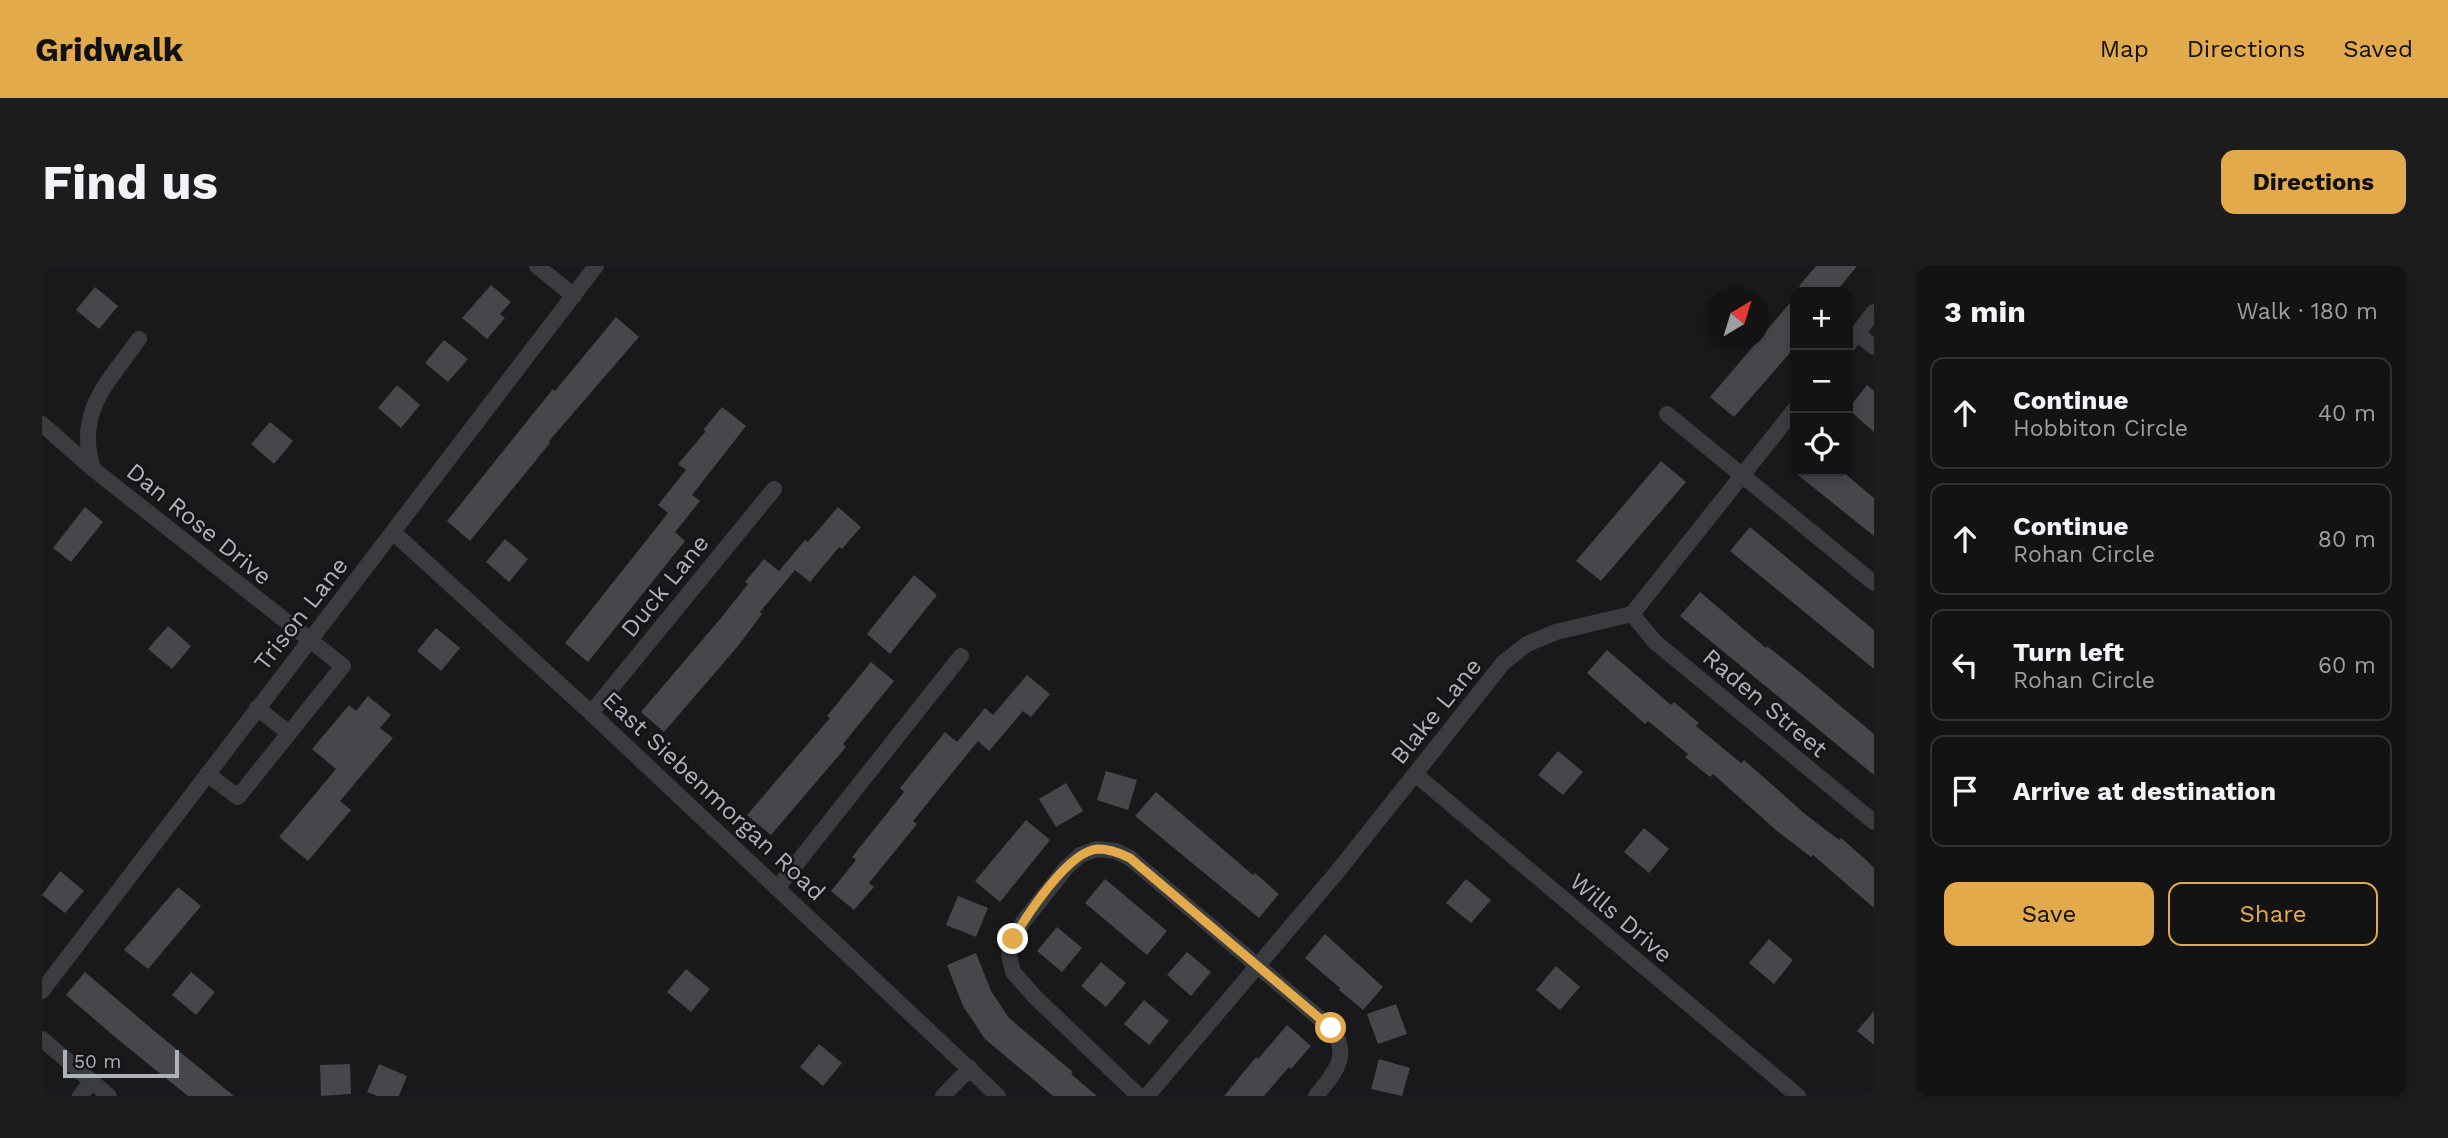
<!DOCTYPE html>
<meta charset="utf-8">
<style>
body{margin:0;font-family:"Work Sans",sans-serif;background:#1c1c1d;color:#f1f3f6}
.controls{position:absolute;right:21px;top:21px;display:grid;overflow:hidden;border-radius:14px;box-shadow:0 4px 10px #0003}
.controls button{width:63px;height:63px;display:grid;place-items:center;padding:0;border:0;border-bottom:2px solid #323234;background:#131314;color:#f1f3f6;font:35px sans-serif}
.compass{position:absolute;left:1664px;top:21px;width:63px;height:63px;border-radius:50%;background:#131314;box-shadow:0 4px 10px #0003;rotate:38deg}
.scale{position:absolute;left:21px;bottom:18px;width:116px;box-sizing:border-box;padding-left:7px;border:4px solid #adb1ba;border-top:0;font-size:19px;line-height:24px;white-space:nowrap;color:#adb1ba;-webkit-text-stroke:5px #141416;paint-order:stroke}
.stop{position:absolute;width:21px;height:21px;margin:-16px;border:5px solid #e2aa4b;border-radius:50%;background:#fff}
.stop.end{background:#e2aa4b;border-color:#fff;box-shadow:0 2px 7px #0008}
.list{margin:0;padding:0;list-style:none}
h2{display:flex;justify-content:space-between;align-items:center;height:91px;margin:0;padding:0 28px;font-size:30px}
h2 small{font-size:23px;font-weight:400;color:#9d9ea0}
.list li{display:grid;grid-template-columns:46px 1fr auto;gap:21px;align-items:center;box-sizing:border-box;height:112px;margin:0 14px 14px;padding:0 14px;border:2px solid #323234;border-radius:14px}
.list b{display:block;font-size:26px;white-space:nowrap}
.list p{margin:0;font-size:23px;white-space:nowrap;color:#9d9ea0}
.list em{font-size:23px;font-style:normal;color:#9d9ea0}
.actions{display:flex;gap:14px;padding:21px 28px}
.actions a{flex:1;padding:16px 0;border:2px solid #e2aa4b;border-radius:14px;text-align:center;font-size:24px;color:#e2aa4b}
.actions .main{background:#e2aa4b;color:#111}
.icon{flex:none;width:38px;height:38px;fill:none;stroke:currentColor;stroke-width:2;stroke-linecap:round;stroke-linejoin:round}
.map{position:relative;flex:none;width:1832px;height:830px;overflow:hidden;border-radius:14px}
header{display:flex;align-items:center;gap:42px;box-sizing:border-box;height:98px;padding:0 35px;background:#e2aa4b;color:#111}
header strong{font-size:33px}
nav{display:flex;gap:38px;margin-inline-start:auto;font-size:24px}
.intro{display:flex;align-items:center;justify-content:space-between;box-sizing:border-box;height:168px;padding:0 42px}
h1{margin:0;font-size:49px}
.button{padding:18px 32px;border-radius:14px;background:#e2aa4b;color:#111;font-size:24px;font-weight:700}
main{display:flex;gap:42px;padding:0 42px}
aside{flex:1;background:#131314;border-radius:14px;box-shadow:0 4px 10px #0003}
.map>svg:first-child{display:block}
.building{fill:#46474b}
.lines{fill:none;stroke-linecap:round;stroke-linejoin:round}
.minor{stroke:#3b3c40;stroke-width:16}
.route{stroke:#e2aa4b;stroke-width:9}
.labels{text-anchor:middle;stroke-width:5;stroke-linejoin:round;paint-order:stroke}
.street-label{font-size:24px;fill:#adb1ba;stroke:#141416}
</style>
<header>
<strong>Gridwalk</strong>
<nav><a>Map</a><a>Directions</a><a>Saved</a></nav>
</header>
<div class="intro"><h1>Find us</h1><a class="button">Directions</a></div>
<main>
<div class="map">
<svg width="1832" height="830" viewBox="0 0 1832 830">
<rect width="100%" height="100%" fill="#19191b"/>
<!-- building -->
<path class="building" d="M1774,0h41l-21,26h-30l-7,-6z
M449,19l20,17 -11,12 5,4 -18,21 -25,-21z
M53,21l23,19 -19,23 -23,-19z
M1753,31v50l-61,70 -24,-20z
M574,51l23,20 -90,104 1,2 -80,98 -23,-20 106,-132 2,2z
M402,74l24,19 -20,23 -23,-19z
M355,119l23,20 -19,23 -23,-20z
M1825,119l7,6v41l-26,-23z
M680,141l24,19 -54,69 8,6 -25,31 10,9 -97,121 -23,-19 103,-130 -10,-8 28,-35 -8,-6 28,-33 -3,-1z
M228,156l23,19 -19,23 -23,-20z
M1619,195l25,21 -85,99 -25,-20z
M1751,205h49l32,27v38z
M43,241l18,15 -32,40 -18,-14z
M796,241l23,20 -19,22 -3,-2 -29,35 -15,-12 -35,42 2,2 -24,32 -74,86 -23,-20 80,-94 27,-34 -3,-2 19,-23 15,12 26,-31 3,2z
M1708,261l124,103v39l-144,-118z
M463,273l23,20 -19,23 -23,-20z
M872,309l23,20 -47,59 -23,-20z
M1658,326l66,56 1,-2 34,27 73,61v41l-194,-159z
M126,360l23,20 -19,23 -24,-20z
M394,362l24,20 -19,23 -24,-20z
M1565,384l64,55 3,-3 25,21 -3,3 45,37 3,-3 61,54 34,26 2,-2 24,21 9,9v40l-61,-53 -2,2 -34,-26 -64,-57 -3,3 -25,-20 3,-3 -40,-33 -3,3 -58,-51z
M829,396l23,19 -51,63 3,3 -75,88 -24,-20 83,-97 -3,-2z
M985,409l23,19 -19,23 -8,-6 -34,40 -11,-10 -65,80 4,3 -48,59 5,4 -20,23 -23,-19 25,-31 -4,-3 52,-65 -4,-4 45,-56 12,10 28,-34 8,7z
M326,430l23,19 -11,13 13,10 -53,63 11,9 -43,51 -29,-24 57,-68 -24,-20 37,-44 7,6z
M1516,485l25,21 -20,23 -25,-20z
M1064,505l31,9 -9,30 -31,-10z
M1024,517l17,28 -27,16 -17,-28z
M1114,526l97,83 2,-2 24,21 -20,24 -124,-102z
M984,554l24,20 -50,62 -25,-21z
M1602,562l25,21 -20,24 -25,-21z
M18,605l24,20 -19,22 -23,-18z
M1063,613l62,52 -20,24 -62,-52z
M1424,613l25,21 -20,23 -25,-20z
M136,621l23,19 -53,63 -24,-19z
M916,630l30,12 -12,29 -30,-12z
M1015,661l25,21 -20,24 -25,-21z
M1283,668l58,53 -20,23 -24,-20 1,-2 -35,-30z
M1727,673l24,21 -19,24 -25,-21z
M1145,686l24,20 -20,24 -24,-21z
M934,687l15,38 18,27 64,54 -2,2 26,22h-44l-68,-57 -22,-33 -16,-41z
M1059,696l25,21 -20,24 -25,-21z
M1514,700l24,21 -20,23 -24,-20z
M644,703l24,20 -19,23 -24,-20z
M43,706l68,58 81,66h-46l-67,-54 -55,-47z
M149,706l24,20 -19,23 -24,-20z
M1102,734l25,21 -20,24 -25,-21z
M1354,738l11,30 -29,10 -11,-30z
M1832,745v34l-17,-14z
M1245,759l24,21 -20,23 -2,-2 -25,29h-40l32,-39 2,2z
M777,778l23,19 -19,23 -23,-19z
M1337,793l31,9 -8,28 -31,-7z
M308,798l1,30 -30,2 -1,-31z
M337,798l28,12 -8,20h-22l-10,-4z"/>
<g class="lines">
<!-- minor -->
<path class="minor" d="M495,0l37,30
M1815,67l17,14
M1806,79l26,-33
M1625,148l207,169
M0,158l51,45 250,197 -105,131 -31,-23
M51,203c-18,-58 15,-86 46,-130
M352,267l197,180 407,383
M1590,348l23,28 219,180
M215,442l32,25
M549,447l183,-224
M1373,508l383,322
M736,621l183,-231
M0,725l554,-725
M0,773l67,57
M38,830l12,-15
M901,830l27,-28
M1097,830l-103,-98 -23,-26 -4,-17 4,-16 10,-17 43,-54 14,-13 17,-6 19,2 14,7 201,170c21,28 3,45 -15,68
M1105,830l191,-225 165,-208 24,-19 29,-12 76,-18 163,-205"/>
</g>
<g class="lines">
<!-- route -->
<path class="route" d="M971,673c14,-24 56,-89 85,-90 12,0 22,4 32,9l201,170"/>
</g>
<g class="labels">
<!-- street labels -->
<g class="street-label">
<text transform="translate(157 258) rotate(39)" y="8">Dan Rose Drive</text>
<text transform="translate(623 320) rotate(-51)" y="8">Duck Lane</text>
<text transform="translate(259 348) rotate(-52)" y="8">Trison Lane</text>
<text transform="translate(1723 437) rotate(40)" y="8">Raden Street</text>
<text transform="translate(1394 445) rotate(-51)" y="8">Blake Lane</text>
<text transform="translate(672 530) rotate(43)" y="8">East Siebenmorgan Road</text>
<text transform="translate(1579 652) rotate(40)" y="8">Wills Drive</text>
</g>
</g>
</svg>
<div class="controls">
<button>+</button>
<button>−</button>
<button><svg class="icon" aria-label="locate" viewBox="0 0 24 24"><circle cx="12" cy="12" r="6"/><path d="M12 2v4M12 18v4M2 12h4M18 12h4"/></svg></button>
</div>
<svg class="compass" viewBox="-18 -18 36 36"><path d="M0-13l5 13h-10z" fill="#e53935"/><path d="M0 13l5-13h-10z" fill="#9d9ea0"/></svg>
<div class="scale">50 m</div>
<div class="stop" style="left:1289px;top:762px"></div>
<div class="stop end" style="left:971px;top:673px"></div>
</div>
<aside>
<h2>3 min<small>Walk · 180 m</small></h2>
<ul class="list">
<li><svg class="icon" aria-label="ahead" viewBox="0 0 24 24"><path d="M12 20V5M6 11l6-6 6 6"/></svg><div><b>Continue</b><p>Hobbiton Circle</p></div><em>40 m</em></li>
<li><svg class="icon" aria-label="ahead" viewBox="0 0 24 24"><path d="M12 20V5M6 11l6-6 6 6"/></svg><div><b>Continue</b><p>Rohan Circle</p></div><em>80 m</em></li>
<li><svg class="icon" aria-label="left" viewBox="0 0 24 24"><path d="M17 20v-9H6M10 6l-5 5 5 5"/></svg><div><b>Turn left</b><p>Rohan Circle</p></div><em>60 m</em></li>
<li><svg class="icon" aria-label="arrive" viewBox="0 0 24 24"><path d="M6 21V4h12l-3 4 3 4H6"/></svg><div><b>Arrive at destination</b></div></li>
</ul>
<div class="actions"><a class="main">Save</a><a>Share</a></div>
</aside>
</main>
